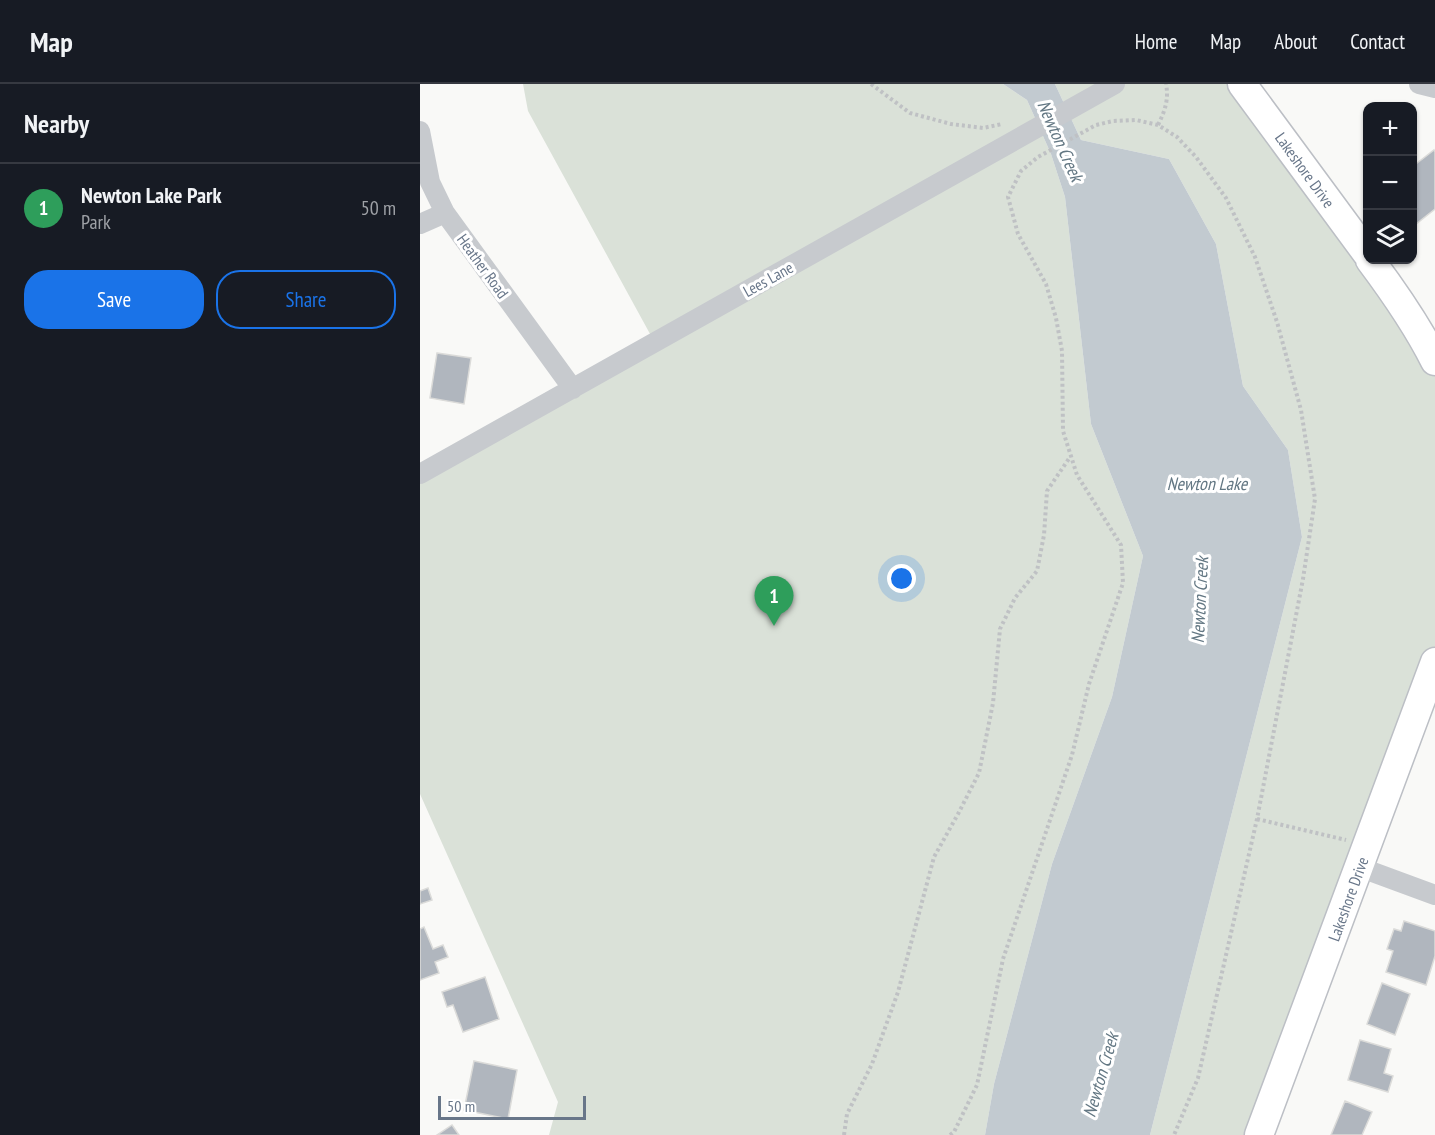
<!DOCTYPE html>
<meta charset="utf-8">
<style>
body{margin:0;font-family:"PT Sans Narrow",sans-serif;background:#20242c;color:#f1f3f6}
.controls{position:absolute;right:18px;top:18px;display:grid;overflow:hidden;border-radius:12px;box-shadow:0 2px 4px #0004}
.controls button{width:54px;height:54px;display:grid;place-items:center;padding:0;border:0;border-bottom:2px solid #363941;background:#171b24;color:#f1f3f6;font:30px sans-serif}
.scale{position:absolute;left:18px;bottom:15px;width:148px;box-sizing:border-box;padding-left:6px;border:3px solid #687689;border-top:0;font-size:16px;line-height:21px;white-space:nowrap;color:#687689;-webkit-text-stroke:4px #fff;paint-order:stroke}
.you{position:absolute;left:482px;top:495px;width:21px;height:21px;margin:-15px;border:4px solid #fff;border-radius:50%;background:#1a73e8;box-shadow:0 0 0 9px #1a73e833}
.badge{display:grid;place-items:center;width:39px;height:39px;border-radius:50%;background:#1a73e8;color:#fff;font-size:20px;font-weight:700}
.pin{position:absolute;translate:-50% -50px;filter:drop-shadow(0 2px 3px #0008)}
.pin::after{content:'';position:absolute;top:32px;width:21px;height:18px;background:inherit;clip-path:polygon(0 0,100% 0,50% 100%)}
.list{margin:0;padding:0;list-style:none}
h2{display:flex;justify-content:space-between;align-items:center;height:78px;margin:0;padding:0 24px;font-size:26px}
h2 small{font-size:20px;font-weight:400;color:#9ea1a6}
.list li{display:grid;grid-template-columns:39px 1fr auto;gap:18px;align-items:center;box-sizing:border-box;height:90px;padding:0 24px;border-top:2px solid #363941}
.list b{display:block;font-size:22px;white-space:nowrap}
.list p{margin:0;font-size:20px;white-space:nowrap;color:#9ea1a6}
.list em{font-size:20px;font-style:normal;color:#9ea1a6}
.actions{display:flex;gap:12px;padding:18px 24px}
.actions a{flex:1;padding:14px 0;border:2px solid #1a73e8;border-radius:24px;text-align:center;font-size:21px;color:#1a73e8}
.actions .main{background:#1a73e8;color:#fff}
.icon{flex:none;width:33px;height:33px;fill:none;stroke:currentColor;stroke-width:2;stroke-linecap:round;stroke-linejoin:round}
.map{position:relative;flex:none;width:1015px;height:1051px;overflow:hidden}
header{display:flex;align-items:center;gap:36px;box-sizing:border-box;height:84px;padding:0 30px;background:#171b24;border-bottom:2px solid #363941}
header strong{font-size:28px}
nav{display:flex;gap:33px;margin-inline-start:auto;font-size:21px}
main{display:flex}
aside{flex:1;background:#171b24}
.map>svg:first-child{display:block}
.green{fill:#dae1d8}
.water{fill:#c2cad0}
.building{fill:#b0b6be;stroke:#dbdbd9;stroke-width:1.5}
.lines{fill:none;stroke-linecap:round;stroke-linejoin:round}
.secondary-casing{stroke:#bcbfc5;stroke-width:31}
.path{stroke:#bfc1c4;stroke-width:4;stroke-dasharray:3 3;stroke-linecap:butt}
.street{stroke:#c7cace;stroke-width:20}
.secondary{stroke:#fff;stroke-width:28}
.labels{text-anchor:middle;stroke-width:6;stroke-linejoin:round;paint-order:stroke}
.street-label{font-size:16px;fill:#687689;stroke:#fff}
.water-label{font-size:18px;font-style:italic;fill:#637783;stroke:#fff}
</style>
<header>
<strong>Map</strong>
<nav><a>Home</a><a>Map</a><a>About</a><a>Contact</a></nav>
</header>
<main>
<aside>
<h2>Nearby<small></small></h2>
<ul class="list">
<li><span class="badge" style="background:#2e9e5b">1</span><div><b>Newton Lake Park</b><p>Park</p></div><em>50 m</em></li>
</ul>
<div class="actions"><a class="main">Save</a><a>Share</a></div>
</aside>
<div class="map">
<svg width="1015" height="1051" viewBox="0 0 1015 1051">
<rect width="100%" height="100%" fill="#f9f9f7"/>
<!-- green -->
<path class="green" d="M103,0h480l24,16 24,54 14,43 26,227 52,132 -31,141 -60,167 -58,220 -9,51h-436l9,-33 -138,-308v-320l235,-131 -127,-232z
M635,0h187l193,277v301l-176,473h-109l152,-598 -14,-87 -45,-64 -27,-142 -47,-85 -88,-19z"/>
<!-- water -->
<path class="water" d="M583,0h52l26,56 88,19 47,85 27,142 45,64 14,87 -152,598h-165l9,-51 58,-220 60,-167 31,-141 -52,-132 -26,-227 -14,-43 -24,-54z"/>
<!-- building -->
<path class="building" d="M1014,66l1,2v57l-19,15 -4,-3v-54z
M17,269l34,5 -7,46 -34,-6z
M8,804l4,12 -12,4v-13z
M984,837l31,10v25l-9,29 -40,-13 7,-21 -6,-2 7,-20 7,2z
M4,843l9,22 10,-4 5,12 -13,5 4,11 -19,7v-51z
M65,893l14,42 -36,13 -10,-27 -6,2 -5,-15z
M962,899l28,11 -15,41 -28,-11z
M940,956l31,9 -7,24 9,3 -5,16 -40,-12z
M54,977l43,9 -9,49 -44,-9z
M925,1017l27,11 -10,23h-31z
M32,1041l7,10h-22z"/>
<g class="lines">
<defs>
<path id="secondary" d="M822,0l126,171
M950,176c24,32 47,65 65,101
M839,1051l176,-473"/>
</defs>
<!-- secondary casing -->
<use href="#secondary" class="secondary-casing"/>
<!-- path -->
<path class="path" d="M451,0l39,29 41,11 32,4 19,-4
M738,41c7,-14 11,-26 8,-41
M837,735l89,21
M424,1051l3,-21 25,-50 26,-72 36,-135 24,-43 21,-41 14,-70 7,-74 15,-31 22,-27 7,-36 3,-44 23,-34
M530,1051l4,-3 23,-47 26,-126 69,-204 17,-71 34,-101 -2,-38 -44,-70 -14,-44 -1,-80 -6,-33 -10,-34 -28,-50 -10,-37 13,-26 17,-14 58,-32 17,-4 23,-1 22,5 19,12 19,20 30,41 29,59 22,65 24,88 14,89 -12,80 -46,240 -59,259 -24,57"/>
<!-- street -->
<path class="street" d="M999,0l16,4
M0,47l10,51 15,31 128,176
M0,140l25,-11
M0,390l695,-390
M939,783l76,28"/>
<!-- secondary -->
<use href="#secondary" class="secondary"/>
</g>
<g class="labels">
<!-- street labels -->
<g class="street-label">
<text transform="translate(885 86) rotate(54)" y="6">Lakeshore Drive</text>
<text transform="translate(63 182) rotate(54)" y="6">Heather Road</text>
<text transform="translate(348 195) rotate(-29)" y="6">Lees Lane</text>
<text transform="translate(928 815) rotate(-70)" y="6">Lakeshore Drive</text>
</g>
<!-- water labels -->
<g class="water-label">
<text transform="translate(640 57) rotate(66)" y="6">Newton Creek</text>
<text x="787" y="406">Newton Lake</text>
<text transform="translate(780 516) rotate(-87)" y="6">Newton Creek</text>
<text transform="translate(681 991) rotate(-74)" y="6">Newton Creek</text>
</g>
</g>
</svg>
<div class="controls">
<button>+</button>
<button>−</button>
<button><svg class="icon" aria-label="layers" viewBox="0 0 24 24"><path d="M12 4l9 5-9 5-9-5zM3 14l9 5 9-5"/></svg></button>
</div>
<div class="scale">50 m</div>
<div class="you"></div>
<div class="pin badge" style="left:354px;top:542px;background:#2e9e5b">1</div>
</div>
</main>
